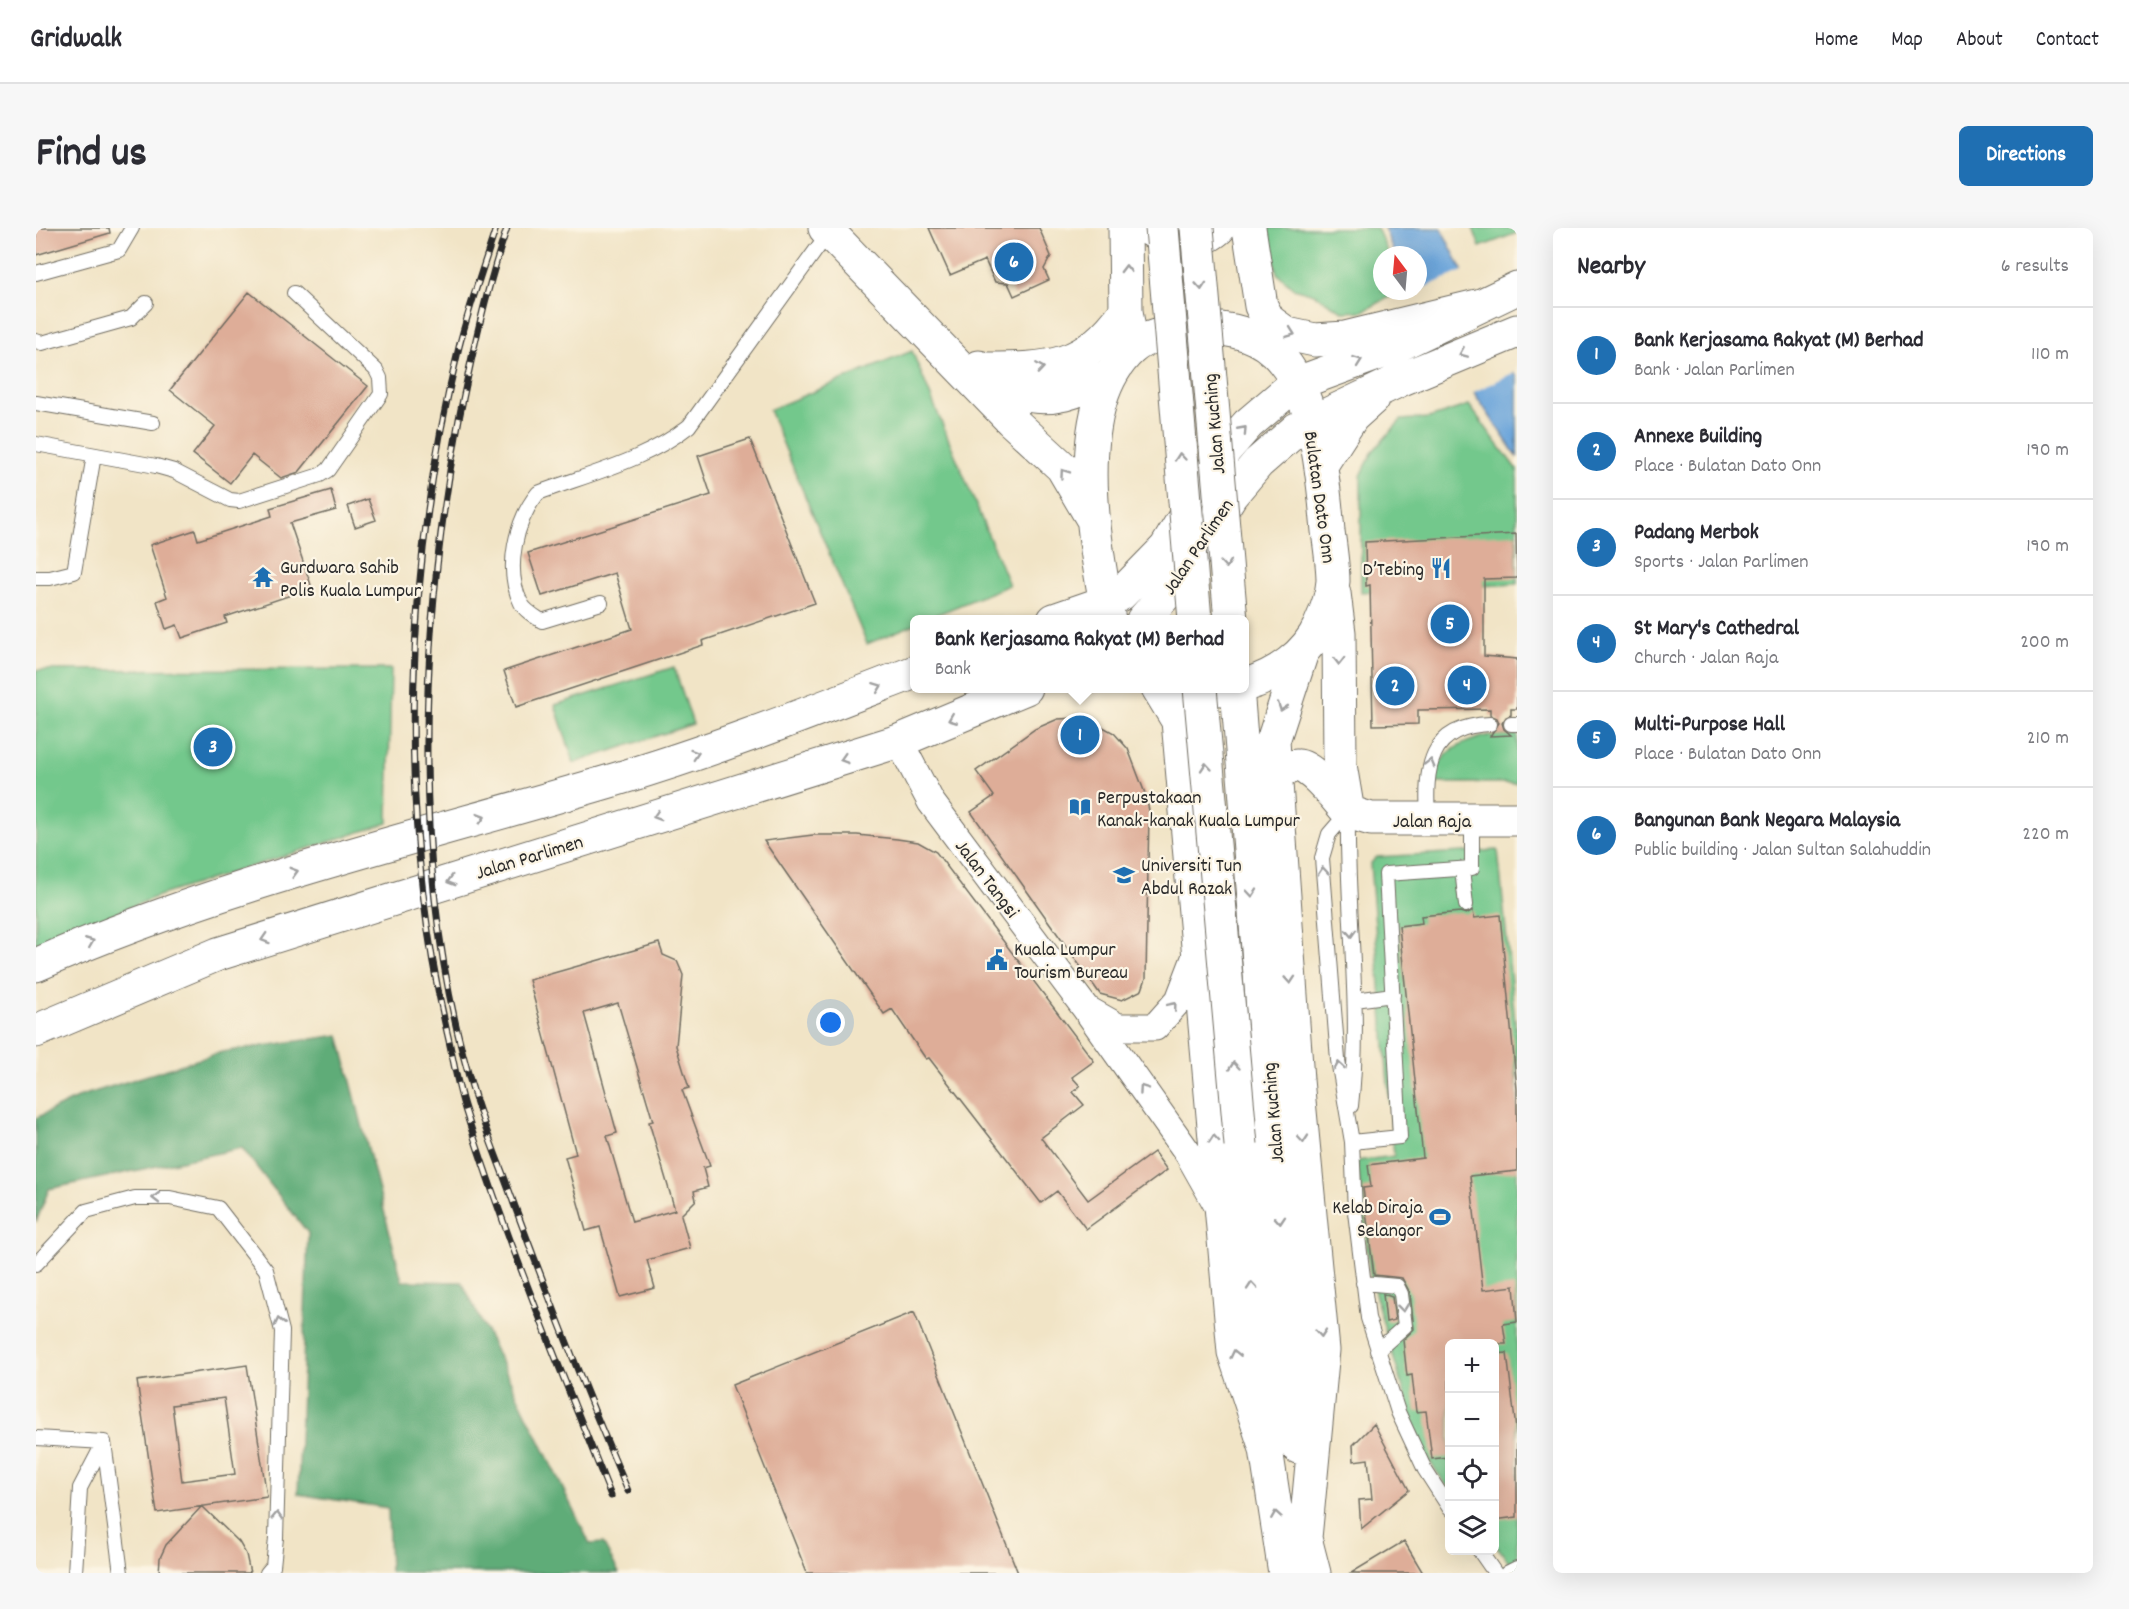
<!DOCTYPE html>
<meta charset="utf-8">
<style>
body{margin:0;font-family:Dekko,sans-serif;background:#f7f7f7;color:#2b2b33}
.controls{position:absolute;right:18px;bottom:18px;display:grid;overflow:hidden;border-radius:9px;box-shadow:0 6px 24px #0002}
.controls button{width:54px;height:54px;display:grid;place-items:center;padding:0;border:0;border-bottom:2px solid #e1e1e2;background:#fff;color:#2b2b33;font:30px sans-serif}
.compass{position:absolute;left:1337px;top:18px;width:54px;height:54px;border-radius:50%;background:#fff;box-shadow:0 6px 24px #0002;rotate:344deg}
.you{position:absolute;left:795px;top:795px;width:21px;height:21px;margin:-15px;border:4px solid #fff;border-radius:50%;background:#1a73e8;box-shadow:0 0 0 9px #1a73e833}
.badge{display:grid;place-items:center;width:39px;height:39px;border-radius:50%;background:#1f6fb2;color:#fff;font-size:20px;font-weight:700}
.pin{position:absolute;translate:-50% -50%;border:3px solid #fff;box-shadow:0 2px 6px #0006}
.popup{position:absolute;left:874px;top:387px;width:339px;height:78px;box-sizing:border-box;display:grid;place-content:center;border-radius:9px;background:#fff;filter:drop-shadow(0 2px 4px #0005);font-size:20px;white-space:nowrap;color:#7c7c81}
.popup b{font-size:22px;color:#2b2b33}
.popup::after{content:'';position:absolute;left:50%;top:100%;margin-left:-12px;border:12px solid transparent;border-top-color:#fff}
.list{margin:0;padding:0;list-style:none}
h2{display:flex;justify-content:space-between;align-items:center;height:78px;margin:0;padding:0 24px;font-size:26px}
h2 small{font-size:20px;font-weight:400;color:#7c7c81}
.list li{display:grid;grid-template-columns:39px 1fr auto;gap:18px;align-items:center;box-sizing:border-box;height:96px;padding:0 24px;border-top:2px solid #e1e1e2}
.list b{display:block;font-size:22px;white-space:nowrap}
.list p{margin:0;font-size:20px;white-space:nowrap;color:#7c7c81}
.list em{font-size:20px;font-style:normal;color:#7c7c81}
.icon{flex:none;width:33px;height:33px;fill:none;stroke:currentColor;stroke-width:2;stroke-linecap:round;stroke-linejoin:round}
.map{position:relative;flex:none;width:1481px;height:1345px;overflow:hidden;border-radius:9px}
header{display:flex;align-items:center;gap:36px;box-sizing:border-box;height:84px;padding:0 30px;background:#fff;border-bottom:2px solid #e1e1e2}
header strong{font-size:28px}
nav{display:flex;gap:33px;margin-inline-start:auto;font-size:21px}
.intro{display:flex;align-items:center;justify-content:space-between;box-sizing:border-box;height:144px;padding:0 36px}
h1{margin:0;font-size:42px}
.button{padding:15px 27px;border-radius:9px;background:#1f6fb2;color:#fff;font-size:21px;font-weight:700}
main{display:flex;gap:36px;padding:0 36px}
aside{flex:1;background:#fff;border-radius:9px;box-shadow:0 6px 24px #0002}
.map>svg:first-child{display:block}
.green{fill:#73c88c;stroke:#4f7a5c;stroke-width:1.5}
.forest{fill:#5eac78;stroke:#446c52;stroke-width:1.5}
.water{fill:#6aa4da;stroke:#4a6882;stroke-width:1.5}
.pier{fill:#f1e4c6}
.building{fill:#dead98;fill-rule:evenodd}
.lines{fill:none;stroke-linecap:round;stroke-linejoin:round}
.lane-casing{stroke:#706c61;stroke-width:16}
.street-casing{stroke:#706c61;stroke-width:29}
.secondary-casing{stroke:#706c61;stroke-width:35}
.highway-casing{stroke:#706c61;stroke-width:35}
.lane{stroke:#fff;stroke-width:14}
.street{stroke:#fff;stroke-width:27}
.secondary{stroke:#fff;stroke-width:33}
.highway{stroke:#fff;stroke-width:33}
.rail-casing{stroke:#2b2b2b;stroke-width:7}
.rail{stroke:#fcf5e5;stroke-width:4.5;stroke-dasharray:14;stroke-linecap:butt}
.highway-bridge-casing{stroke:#706c61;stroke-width:35;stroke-linecap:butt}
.highway-bridge{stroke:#fff;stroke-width:33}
.oneway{stroke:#a0a0a0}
.labels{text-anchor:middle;stroke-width:4.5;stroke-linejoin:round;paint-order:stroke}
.street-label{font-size:20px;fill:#2b2b2b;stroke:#fcf5e5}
.poi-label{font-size:20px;fill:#2b2b2b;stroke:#fcf5e5;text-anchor:start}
</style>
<header>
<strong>Gridwalk</strong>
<nav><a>Home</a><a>Map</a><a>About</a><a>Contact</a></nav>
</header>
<div class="intro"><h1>Find us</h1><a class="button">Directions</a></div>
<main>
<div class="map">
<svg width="1481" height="1345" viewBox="0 0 1481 1345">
<rect width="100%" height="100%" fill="#fcf5e5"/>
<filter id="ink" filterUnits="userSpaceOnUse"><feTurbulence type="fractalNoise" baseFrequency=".0167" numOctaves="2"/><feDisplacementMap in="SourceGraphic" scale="12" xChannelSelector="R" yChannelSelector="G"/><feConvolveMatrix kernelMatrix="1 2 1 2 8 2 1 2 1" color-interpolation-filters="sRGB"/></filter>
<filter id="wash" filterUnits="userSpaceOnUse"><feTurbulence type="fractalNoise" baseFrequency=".008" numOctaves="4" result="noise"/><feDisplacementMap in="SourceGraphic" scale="24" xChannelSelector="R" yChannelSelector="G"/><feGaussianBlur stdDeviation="1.35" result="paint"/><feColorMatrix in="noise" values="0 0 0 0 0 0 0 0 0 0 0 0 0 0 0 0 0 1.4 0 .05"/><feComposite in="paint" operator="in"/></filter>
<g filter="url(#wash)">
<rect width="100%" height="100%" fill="#f1e4c6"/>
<!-- green -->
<path class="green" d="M1229,0h112l12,27h-7v36h18l-36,20 -20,1 -30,-18 -21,-6 -16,-15z
M1437,0h44v5l-37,14z
M876,123l97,234 -83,34 -11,1v4l-48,20 -98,-234z
M1433,177l48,65v114l-156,8v-116l12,-25 28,-31 28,-2z
M638,439l19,57 -119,39 -19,-58z
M355,441l-3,154 -230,73 -122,50v-276z
M1454,507h27v48h-84c5,-32 29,-41 57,-48z
M1462,622l19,192v530l-22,-28 -1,-200h-44l-1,145 -27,-38 -42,-138 -10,-40 -13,-112 37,-5 -24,-292 7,-7z"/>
<!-- forest -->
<path class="forest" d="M303,807l63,246 60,1 128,262 13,-1 16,30 -229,-1 -2,-64 -90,-14 10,-261 -66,-85 -193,41 -13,33v-104l45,-22 141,-44z"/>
<!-- water -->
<path class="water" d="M1348,0h57l29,58 16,42 31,49v80l-78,-117 -28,-49h7v-36h-23z"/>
<!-- pier -->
<path class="pier" d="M1429,42l24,56 28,45 -47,23 -61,-100z"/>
<g id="blocks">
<!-- building -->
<path class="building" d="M0,0h73l1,5 -74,22z
M893,0h110l12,28 -7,13 5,11 -35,16 -6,-13 -13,-1 -10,-22 -35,15z
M213,64l119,94 -69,86 -18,6 -29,-23 -22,28 -37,-29 22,-28 -45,-36z
M714,211l65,164 -113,38 1,4 -187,62 -12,-36 128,-42 -17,-56 -73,23 -14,-43 183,-58 -13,-39z
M295,262l5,20 -46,13 22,65 -87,29 2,6 -45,15 -5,-13 -11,4 -9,-28 10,-4 -17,-52 45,-15 3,10 74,-24 -2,-8z
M332,271l8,21 -21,7 -7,-21z
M1480,306l1,44 -33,1v77l33,3v50h-6v6l-5,2 -4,6 2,6 7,6 -21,1 9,-13 -2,-5 -7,-3v-6l-72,1v14l-45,1 -3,-140 -4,1 -1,-44z
M1042,490l18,5 18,10 14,16 18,47 3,15 -3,167 -4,12 -20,10 -22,-6 -129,-182 23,-16 -18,-25 59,-42 23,-10z
M777,607h44l40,4 21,3 18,10 158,209 -22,16 8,9 -7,6 11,13 -43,33 47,62 66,-48 13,18 -81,59 -29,-38 -16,12 -112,-145 -3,1 -34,-50 -8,5 -120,-173z
M1437,682l1,8 26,-3 17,174v82l-47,5 13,114 31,-4 3,36 -14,2 3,20h-57v113l-17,2 -6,-48 -10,1 -4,-37 -5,1 -4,-36 11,-11 -4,-36 -8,-15 -28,-3 -11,-87 8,-1 -3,-22 55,-7 -24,-232 23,-3 -1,-7 39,-4 6,2z
M623,715l4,12 14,6 6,14 -7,71 13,42 -7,2 28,76 -7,2 5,19 -14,4 2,9 -15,15 9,33 -43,12 8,28 -35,9 -20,-70 -14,4 -21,-74 11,-3 -47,-174zM582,775l35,118 -4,1 26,88 -43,12 -25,-86 10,-3 -33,-120z
M1347,1066l9,3 3,23 -9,2z
M878,1084l104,261h-211l-75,-188z
M1471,1125l10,85v79l-23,3v-166z
M211,1137l20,132 -110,16 -20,-132zM188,1170l11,76 -53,7 -10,-76z
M1338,1196l35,66 -48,39 -2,-29 13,-1 -4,-40 -14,2 -1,-16z
M166,1278l37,36 7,12 4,19h-91l1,-15 6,-13z
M1368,1313l19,32h-72z"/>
</g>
</g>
<g filter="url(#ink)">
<use href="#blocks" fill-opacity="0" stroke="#706c61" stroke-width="1.5"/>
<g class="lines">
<defs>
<path id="lane" d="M0,45l83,-23 13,-22
M0,113l6,2 89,-25 15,-15
M0,175l117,20
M0,216l120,22 18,5 56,29 9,1 81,-26 8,-5 53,-76 -1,-16 -4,-8 -82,-77
M0,350h14l24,-6 20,-117
M565,375l-59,18c-8,-5 -17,-10 -21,-18 -17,-34 -5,-83 17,-110 51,-19 109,-33 151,-67l140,-194
M1475,496h6
M1312,584l-19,22 -7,24 16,202 14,82 3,70 13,106 30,94 27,58 25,39
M1312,584c-2,98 14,196 3,294
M1392,591c-3,-51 0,-93 62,-95
M1426,641l4,36
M1319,772l38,-5
M1316,914l48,-5 -14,-263 86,-6v-48
M0,1036l50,-53 49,-13h35l48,10 48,62 16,61 -6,207 -3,28 -6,7
M1327,1055l34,3 4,8 4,32 -28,25
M0,1210l68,4 17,131
M1443,1322l16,23
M39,1345l5,-85 24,-46
M1471,1345l10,-5"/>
<path id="street" d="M863,513l32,61 155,207 102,144 31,55
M1054,783l28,16h37l24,-27 18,-47"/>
<path id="secondary" d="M789,0l186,192 51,47 30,51
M943,139c11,8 23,20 35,24 35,14 67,0 97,-17
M1285,237l31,-48 20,-18
M1298,365l5,40 1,132 8,47 23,7h146
M1018,392l52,-18 15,-8 45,-46 59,-98 23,-26 47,-40 93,-34 129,-62
M1073,392c-14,-75 -41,-212 22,-271 14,-13 36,-16 55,-19 30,-5 66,0 89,22 42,41 48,124 53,179 2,16 5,34 5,50 -1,13 -7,31 -13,44 -13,30 -44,51 -75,60
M1107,392l36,-41 52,-84 27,-32 39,-34 105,-50 115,-48
M1141,460l13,3 41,-3
M0,737c186,-82 386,-128 581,-186 101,-30 199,-69 298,-107
M0,803l182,-77 681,-213 127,-53"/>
<path id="highway" d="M1089,0l1,83 6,37
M1111,0c26,16 47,21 72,0
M1213,0l12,78 8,15 18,13 28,6 30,-2 132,-32
M945,141c69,0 102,1 145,-58
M1266,424l-29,89 24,339 26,270 -18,188
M1122,460l20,33 56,631 32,97
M1201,460l61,759
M1240,547c7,-4 14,-10 22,-9 14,0 40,35 50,46
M1205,917l25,304 19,124
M1267,1288l2,22 9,35"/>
</defs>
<!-- lane casing -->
<use href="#lane" class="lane-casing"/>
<!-- street casing -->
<use href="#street" class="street-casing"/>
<!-- secondary casing -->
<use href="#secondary" class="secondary-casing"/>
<!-- highway casing -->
<use href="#highway" class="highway-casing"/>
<!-- lane -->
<use href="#lane" class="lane"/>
<!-- street -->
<use href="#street" class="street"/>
<!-- secondary -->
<use href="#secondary" class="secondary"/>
<!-- highway -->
<use href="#highway" class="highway"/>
<defs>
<path id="rail" d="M460,0c-13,40 -27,79 -37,119 -54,220 -63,464 -12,685 6,25 10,52 18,77 41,131 95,259 146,387
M471,0c-21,62 -35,126 -48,191 -41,218 -50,467 17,681 11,35 26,70 38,104 36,97 73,192 114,287"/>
</defs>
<!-- rail casing -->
<use href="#rail" class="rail-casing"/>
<!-- rail -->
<use href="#rail" class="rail"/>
<defs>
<path id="highway-bridge" d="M1126,0l33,392
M1161,0l34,392
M1164,460l41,457"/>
</defs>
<!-- highway-bridge casing -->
<use href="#highway-bridge" class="highway-bridge-casing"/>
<!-- highway-bridge -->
<use href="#highway-bridge" class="highway-bridge"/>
</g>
<!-- one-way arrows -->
<defs><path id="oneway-chevron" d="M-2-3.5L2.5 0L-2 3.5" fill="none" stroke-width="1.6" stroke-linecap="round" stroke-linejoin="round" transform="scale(1.5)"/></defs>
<g class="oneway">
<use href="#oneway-chevron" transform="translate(1090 41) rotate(-91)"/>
<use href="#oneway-chevron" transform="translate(1165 58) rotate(86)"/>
<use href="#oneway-chevron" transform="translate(1255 105) rotate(20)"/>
<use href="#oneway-chevron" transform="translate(1427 125) rotate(157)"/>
<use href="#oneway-chevron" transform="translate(1322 133) rotate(-20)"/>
<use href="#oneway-chevron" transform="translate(1004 140) rotate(-8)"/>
<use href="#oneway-chevron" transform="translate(1207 202) rotate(-48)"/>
<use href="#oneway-chevron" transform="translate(1144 229) rotate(-95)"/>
<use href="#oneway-chevron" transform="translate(1028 245) rotate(-125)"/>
<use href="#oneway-chevron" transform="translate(1190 336) rotate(85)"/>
<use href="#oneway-chevron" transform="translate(1303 433) rotate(90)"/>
<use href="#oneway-chevron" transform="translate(842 459) rotate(-21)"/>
<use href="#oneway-chevron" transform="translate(1246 479) rotate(109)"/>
<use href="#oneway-chevron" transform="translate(916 491) rotate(158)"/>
<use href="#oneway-chevron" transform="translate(659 526) rotate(-18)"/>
<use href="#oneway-chevron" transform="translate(808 531) rotate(163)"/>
<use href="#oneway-chevron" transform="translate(1394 535) rotate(-75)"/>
<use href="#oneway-chevron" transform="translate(1170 539) rotate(-95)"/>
<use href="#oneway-chevron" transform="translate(621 588) rotate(163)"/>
<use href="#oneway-chevron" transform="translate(445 590) rotate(-16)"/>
<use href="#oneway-chevron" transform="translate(1287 643) rotate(-95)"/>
<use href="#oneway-chevron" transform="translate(258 644) rotate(-16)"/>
<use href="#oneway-chevron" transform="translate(415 653) rotate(163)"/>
<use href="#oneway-chevron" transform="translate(1216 665) rotate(85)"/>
<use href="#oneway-chevron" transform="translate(1315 705) rotate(87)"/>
<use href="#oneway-chevron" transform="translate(229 711) rotate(162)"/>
<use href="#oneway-chevron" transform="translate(54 714) rotate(-22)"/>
<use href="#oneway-chevron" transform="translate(1254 752) rotate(86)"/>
<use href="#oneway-chevron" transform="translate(1137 778) rotate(-50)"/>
<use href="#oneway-chevron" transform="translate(1198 838) rotate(-95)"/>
<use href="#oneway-chevron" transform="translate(1303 838) rotate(-99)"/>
<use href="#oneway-chevron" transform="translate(1107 861) rotate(-125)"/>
<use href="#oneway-chevron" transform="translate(1178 911) rotate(-95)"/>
<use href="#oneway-chevron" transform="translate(1267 911) rotate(85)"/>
<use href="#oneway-chevron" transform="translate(120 970) rotate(180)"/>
<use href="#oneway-chevron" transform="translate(1244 992) rotate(86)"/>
<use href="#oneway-chevron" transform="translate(1216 1058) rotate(-95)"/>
<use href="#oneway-chevron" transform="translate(1367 1080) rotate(83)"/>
<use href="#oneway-chevron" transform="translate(243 1094) rotate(-103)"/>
<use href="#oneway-chevron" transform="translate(1285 1105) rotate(85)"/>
<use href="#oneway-chevron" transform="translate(1199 1126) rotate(-103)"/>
<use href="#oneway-chevron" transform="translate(1240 1287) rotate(-99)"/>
<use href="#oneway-chevron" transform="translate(241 1288) rotate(-88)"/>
</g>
</g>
<!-- icons -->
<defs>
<symbol id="restaurant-bare" viewBox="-9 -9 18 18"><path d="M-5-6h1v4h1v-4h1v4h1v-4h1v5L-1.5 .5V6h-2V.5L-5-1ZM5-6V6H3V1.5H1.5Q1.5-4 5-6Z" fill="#1f6fb2" stroke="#fcf5e5" stroke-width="2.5" paint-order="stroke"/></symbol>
<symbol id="temple-bare" viewBox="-9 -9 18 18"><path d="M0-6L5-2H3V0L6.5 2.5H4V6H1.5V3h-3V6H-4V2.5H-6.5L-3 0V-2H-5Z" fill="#1f6fb2" stroke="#fcf5e5" stroke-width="2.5" paint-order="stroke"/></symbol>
<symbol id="library-bare" viewBox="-9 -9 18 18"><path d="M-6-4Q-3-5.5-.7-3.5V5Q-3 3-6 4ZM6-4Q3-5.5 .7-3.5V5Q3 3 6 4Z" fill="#1f6fb2" stroke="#fcf5e5" stroke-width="2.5" paint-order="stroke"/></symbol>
<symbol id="school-bare" viewBox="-9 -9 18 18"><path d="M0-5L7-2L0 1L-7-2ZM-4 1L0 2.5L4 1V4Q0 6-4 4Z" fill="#1f6fb2" stroke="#fcf5e5" stroke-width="2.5" paint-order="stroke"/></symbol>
<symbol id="civic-bare" viewBox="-9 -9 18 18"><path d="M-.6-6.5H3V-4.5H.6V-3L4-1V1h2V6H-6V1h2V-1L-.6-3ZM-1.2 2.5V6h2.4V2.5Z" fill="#1f6fb2" stroke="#fcf5e5" stroke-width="2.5" paint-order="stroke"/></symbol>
<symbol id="stadium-bare" viewBox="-9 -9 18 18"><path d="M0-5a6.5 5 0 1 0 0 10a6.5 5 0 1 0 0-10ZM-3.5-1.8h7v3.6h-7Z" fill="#1f6fb2" stroke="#fcf5e5" stroke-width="2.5" paint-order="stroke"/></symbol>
</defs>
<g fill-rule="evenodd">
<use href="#restaurant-bare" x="1390" y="325" width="30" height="30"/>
<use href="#temple-bare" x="212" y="334" width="30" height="30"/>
<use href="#library-bare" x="1029" y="564" width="30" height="30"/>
<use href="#school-bare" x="1073" y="632" width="30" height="30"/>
<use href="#civic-bare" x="946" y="717" width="30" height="30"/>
<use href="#stadium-bare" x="1389" y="974" width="30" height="30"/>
</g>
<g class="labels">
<!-- street labels -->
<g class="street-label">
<text transform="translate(1177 196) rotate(-95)" y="7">Jalan Kuching</text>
<text transform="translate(1285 269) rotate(82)" y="7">Bulatan Dato Onn</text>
<text transform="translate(1161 318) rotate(-56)" y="7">Jalan Parlimen</text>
<text x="1396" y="599">Jalan Raja</text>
<text transform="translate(493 628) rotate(-17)" y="7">Jalan Parlimen</text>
<text transform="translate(952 650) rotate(53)" y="7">Jalan Tangsi</text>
<text transform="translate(1236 885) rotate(-95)" y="7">Jalan Kuching</text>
</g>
<!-- poi labels -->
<g class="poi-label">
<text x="244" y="345">Gurdwara Sahib<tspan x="244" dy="23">Polis Kuala Lumpur</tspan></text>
<text x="1388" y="347" text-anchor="end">D’Tebing</text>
<text x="1061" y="575">Perpustakaan<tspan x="1061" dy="23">Kanak-kanak Kuala Lumpur</tspan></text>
<text x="1105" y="643">Universiti Tun<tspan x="1105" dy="23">Abdul Razak</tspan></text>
<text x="978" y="727">Kuala Lumpur<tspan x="978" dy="23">Tourism Bureau</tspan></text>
<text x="1387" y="985" text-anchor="end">Kelab Diraja<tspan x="1387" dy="23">Selangor</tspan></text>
</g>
</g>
</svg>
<div class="controls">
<button>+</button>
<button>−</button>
<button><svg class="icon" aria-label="locate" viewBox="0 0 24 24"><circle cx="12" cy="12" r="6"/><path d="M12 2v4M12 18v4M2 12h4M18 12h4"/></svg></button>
<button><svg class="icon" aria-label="layers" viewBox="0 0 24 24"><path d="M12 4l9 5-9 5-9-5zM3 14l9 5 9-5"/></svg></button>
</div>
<svg class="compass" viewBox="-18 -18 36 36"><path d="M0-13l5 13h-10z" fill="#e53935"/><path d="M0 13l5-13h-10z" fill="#7c7c81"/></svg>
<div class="you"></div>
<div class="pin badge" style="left:1044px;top:507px">1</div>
<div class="popup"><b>Bank Kerjasama Rakyat (M) Berhad</b>Bank</div>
<div class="pin badge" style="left:1359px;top:458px">2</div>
<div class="pin badge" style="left:177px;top:519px">3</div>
<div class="pin badge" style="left:1431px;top:457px">4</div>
<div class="pin badge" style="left:1414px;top:396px">5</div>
<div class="pin badge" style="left:978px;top:34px">6</div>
</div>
<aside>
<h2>Nearby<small>6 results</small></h2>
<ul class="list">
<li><span class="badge">1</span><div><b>Bank Kerjasama Rakyat (M) Berhad</b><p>Bank · Jalan Parlimen</p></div><em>110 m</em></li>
<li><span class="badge">2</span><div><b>Annexe Building</b><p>Place · Bulatan Dato Onn</p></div><em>190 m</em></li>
<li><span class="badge">3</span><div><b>Padang Merbok</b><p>Sports · Jalan Parlimen</p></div><em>190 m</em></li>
<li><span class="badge">4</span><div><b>St Mary's Cathedral</b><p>Church · Jalan Raja</p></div><em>200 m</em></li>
<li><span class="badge">5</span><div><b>Multi-Purpose Hall</b><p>Place · Bulatan Dato Onn</p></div><em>210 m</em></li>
<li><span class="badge">6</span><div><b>Bangunan Bank Negara Malaysia</b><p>Public building · Jalan Sultan Salahuddin</p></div><em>220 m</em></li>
</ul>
</aside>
</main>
